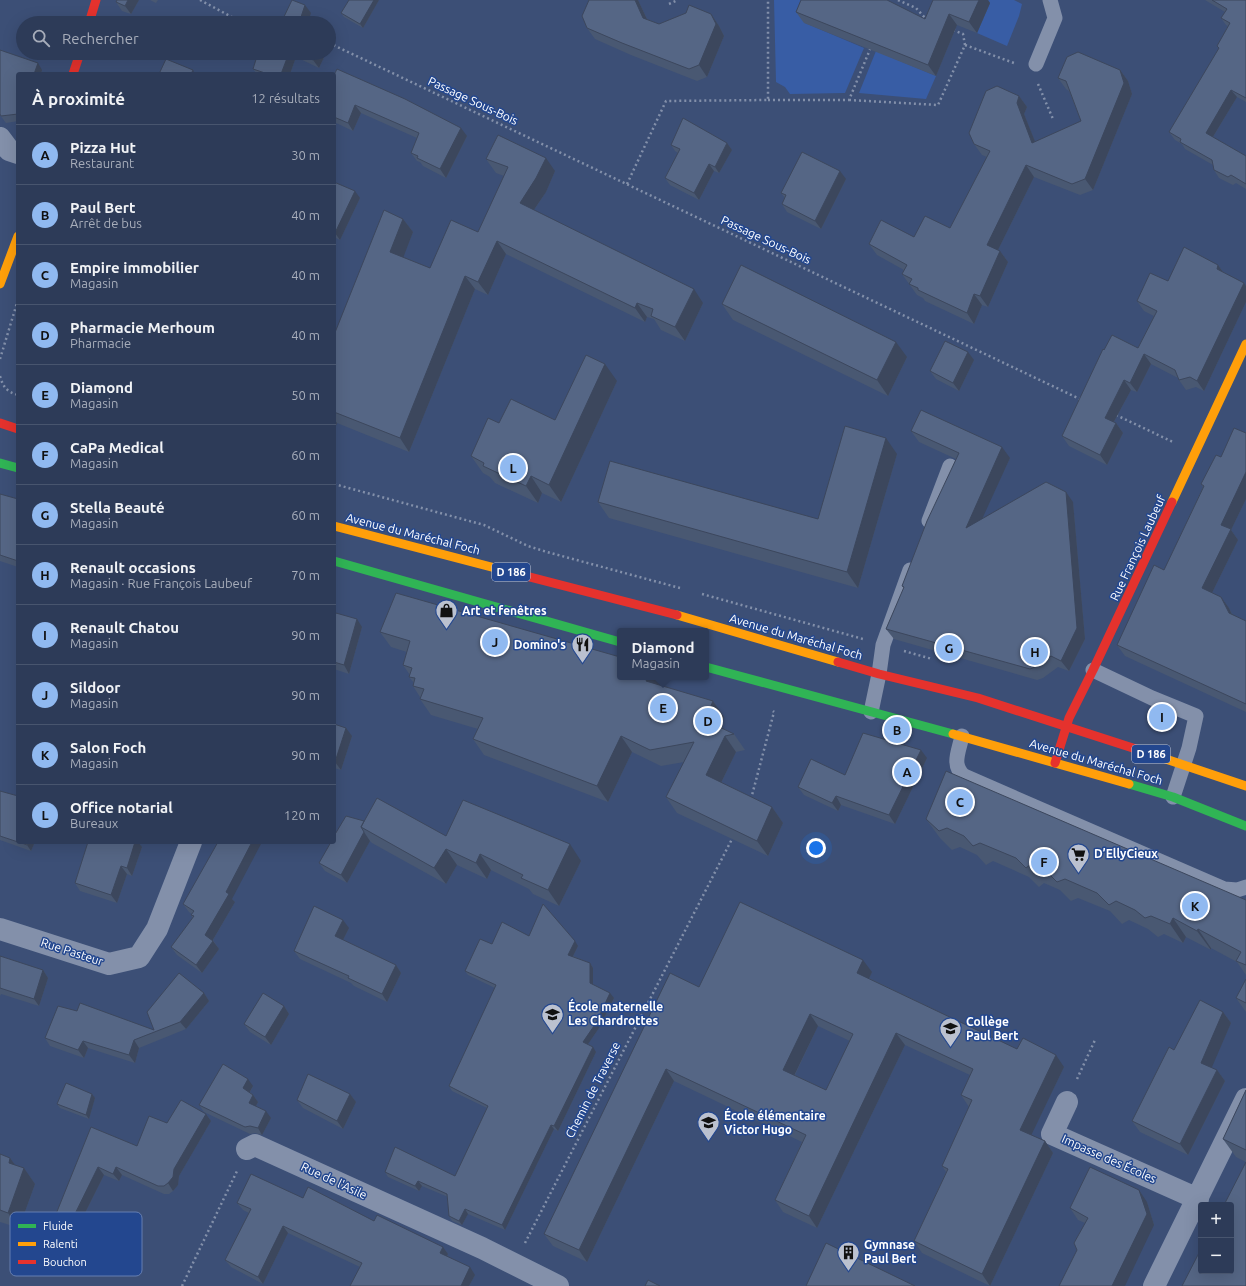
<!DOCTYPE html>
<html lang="fr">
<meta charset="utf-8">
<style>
body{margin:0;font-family:Ubuntu,sans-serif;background:#394661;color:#f1f3f6}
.controls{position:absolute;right:12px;bottom:12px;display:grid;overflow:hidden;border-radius:4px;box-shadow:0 4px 16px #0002}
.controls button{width:36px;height:36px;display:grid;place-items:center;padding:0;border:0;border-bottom:1px solid #48556e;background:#2d3b58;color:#f1f3f6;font:20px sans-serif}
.you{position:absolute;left:816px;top:848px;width:14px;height:14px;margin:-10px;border:3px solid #fff;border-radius:50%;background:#1a73e8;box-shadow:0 0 0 6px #1a73e833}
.badge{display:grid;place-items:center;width:26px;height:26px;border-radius:50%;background:#90b9f0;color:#111;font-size:13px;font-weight:700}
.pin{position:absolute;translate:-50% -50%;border:2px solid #fff;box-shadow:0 1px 4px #0006}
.popup{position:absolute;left:617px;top:628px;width:92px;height:52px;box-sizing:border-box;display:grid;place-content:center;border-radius:4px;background:#2d3b58;filter:drop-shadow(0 1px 3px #0005);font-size:13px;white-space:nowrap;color:#a7adba}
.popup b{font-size:15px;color:#f1f3f6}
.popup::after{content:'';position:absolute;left:50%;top:100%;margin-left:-8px;border:8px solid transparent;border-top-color:#2d3b58}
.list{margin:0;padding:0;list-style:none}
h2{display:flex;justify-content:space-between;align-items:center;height:52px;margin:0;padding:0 16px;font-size:17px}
h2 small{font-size:13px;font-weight:400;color:#a7adba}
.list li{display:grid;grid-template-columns:26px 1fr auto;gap:12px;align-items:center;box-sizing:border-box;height:60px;padding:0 16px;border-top:1px solid #48556e}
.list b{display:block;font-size:15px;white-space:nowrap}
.list p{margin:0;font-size:13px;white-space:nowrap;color:#a7adba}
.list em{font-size:13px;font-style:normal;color:#a7adba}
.icon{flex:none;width:22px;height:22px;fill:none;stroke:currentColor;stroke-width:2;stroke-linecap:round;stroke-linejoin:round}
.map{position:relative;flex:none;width:1246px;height:1286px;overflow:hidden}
.search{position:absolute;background:#2d3b58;box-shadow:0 4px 16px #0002;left:16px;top:16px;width:320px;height:44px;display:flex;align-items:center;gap:10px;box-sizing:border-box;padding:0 14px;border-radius:22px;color:#a7adba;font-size:15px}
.panel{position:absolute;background:#2d3b58;box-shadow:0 4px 16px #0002;left:16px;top:72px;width:320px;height:772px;border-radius:4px}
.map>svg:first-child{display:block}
.green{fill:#385da5}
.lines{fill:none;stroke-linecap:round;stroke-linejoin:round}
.path{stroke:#8390aa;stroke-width:2.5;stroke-dasharray:2 3;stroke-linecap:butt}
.lane{stroke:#8390aa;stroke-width:15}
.street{stroke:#8390aa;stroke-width:22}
.fast{stroke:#30b455;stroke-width:9}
.slow{stroke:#ff9f0a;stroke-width:9}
.jam{stroke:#e5322d;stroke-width:9}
.wall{fill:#495872;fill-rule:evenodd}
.shaded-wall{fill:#3c475d}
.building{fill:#556685;stroke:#3c475d;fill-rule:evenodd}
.labels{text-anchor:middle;stroke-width:3;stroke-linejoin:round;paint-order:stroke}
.shield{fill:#23478f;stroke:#bdc8dd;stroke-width:1}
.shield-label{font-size:11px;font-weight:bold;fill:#fff}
.street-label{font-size:12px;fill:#fff;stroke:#23478f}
.poi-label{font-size:12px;font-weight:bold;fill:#fff;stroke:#23478f;text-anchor:start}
.key{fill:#23478f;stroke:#657eb1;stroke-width:1}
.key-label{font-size:11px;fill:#fff}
</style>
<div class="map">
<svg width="1246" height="1286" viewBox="0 0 1246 1286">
<rect width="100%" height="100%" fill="#3c4f76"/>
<!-- green -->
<path class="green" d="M774,0h36l-5,23 59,25 -19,45 -55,1 -5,-7 -9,-5z
M982,0h32l8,4 -3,12 -12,30 -30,-13 13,-30z
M876,51l60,25 -10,23 -67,-6z"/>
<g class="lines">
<!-- path -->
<path class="path" d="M200,0l43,23
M898,0l18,8 10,11
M669,4l9,-4
M953,30l10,4 2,11
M329,43l753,357
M1038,84l15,35
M768,100h81l22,-53
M849,100l89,5 27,-60 49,18
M627,184l39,-83 102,-1v-100
M0,359l17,-56
M0,376c3,11 7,16 18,19
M1116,415l57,27
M334,484l150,41 44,21 19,6 133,36
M702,594l161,45
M904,651l28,8
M751,799l23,-87 -1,-1
M1077,1079l18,-39
M525,1243l207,-404
M182,1286l55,-115"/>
<!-- lane -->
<path class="lane" d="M1036,64l19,-46 -5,-18
M929,521l21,-55
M1093,670l59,28 44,18 -7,32 -16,49
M871,712l8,-38 4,-29 27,-75
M962,736c-3,15 -11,29 2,40l260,113 13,1 9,-3"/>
<!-- street -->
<path class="street" d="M0,138l9,12 9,3
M0,929l109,35 30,-7 18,-28 34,-87
M1067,1102l-15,32 146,65
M247,1149l8,-4 227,103 76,38
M1154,1286l92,-187"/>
<!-- fast -->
<path class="fast" d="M0,463l18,5
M334,561l286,81
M706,667l247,67
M1129,784l44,13 73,29"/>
<!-- slow -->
<path class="slow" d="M0,284l18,-48
M1172,502l74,-158
M334,526l165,43
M677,615l161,47
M953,734l176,50
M1139,750l107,36"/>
<!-- jam -->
<path class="jam" d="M89,23l7,-23
M73,74l7,-21
M0,423l18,6
M499,569l178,46
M838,662l41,12 99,24 161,52
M1055,763l14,-45 24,-48 79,-168"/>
</g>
<!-- wall -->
<path class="wall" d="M117,0h22l-8,14 -9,-3 -6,-9z
M150,0h8l-2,3z
M349,0h30l-16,28 -19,-11 -3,-4z
M638,0l9,19 12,5 52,-10 8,12 5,10 -17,41 -10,4 -66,-26 -36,-16 -8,-11z
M933,0h55l2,3 -13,30 -20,-8 -21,51 -132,-53 -8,-11 129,7z
M1205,0h41v102l-9,-5 -24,40 33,19v33l-10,-6 -3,2 -14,-7 -5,-8 -1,-5 -28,-16 -3,-5 -7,-4 -6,-8 50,-83 -2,-3 11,-20 -2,-1 -5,-7 4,-6z
M0,50l42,20 -1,4h-23v47l-12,2 -6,-8z
M258,53h68l-7,15 -23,-11 -6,17h-33l-4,-5z
M1120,70l8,11 4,13 -39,96 -13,5 -46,-18 -36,73 2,1 8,11 -20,45 -6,-2 -8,19 -49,-23 -2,-3 -6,-3 -15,-21 2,-4 -27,-15 -8,-11 45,-7 36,-9 37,-71 -5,-2 -8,-11 45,-48 8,11 -3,7 11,28 46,-21 -12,-30 -3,-2 -8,-11z
M334,75l133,61 -21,42 -23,-12 -3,-4 -3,-1 -6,-8 6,-15 -56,-25 -8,18 -19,-9z
M727,143l5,7 -13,23 -5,-2 -15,29 -29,-15 -5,-7 13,-25 -3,-2 -4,-6z
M486,159l69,12 -9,21 -12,18 169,93 -18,38 -24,-11 -7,-11 -7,-2 -2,5 -139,-68 -18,41 -13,-6 -66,163 -72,-29 -2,5 -1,-1v-92l69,-116 10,13 -10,25 27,11 48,-36 26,-56 -8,-3z
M846,179l-25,50 -34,-17 -5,-8 3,-6 -4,-5z
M334,182l26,16 -20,42 -6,-3z
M1218,265l5,7 21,11 2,3v16l-42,89 -8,-4 -10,3 -7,-10 -1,-2 -27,-14 -14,28 -6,-2 -17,32 2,1 7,10 -16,32 -38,-19 -7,-10 42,-86 34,-2 16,-32 -10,-5 -7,-10 31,-20z
M722,304l185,53 -19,39 -155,-76z
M974,360l-15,31 -23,-12 -6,-8z
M617,381l-56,121 -19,-9 -4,10 -43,-20 -5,-6 -7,-4 -12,-17 84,-36z
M911,431l99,27 -28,60 91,-16 12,137 -16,32 -11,-4 -15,11 -6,2 -143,-41 -8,-10 18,-41 -2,-2 54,-127 -37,-17z
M1246,433v66l-15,31 7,10 -26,53 9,4 8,11 3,6 14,7v91l-121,-56 -8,-11 47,-75 39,-83 -2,-3 20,-27z
M897,454l-39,134 -249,-70 -11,-16 220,17z
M0,494l18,5v68l-18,-6z
M334,619l28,8 -13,47 -15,-5z
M380,632l284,51 -1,3 50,15 11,16 -4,10 14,7 11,16 -9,2 -15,31 51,24 11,16 -15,33 -91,-43 -11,-16 18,-35 -23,4 -29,-14 -24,50 -124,-47 -11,-16 5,-10 -47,-14 -11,-16v-2l-7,-11 1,-3 -5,-6 1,-2 -7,-10 4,-13 -16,-5z
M334,724l18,12 -11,34 -7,-2z
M927,758l-32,66 -54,-19 -3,6 -34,-16 -6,-8 47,-12z
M0,791l18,5v46h18l-1,2h-1l-3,7 -31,-11z
M926,819l320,81v75l-9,-13 -26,-14v2l-25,-13 -3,6 -19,-9 -6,3 -10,-8 -19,-9 -7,4 -12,-13 -32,-13 -7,3 -11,-11 -16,-7 -5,4 -10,-10 -36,-16 -7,4 -9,-10 -17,-8 -8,3 -12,-12z
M364,821l82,15 135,25 -22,45 -26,-12 -4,-5 -38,-19 -4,9 -30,-14 -11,19 -74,-41 -2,-2 -23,42 -22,-12 -6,-8z
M88,842h50l4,5 -10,29 -5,-2 -10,29 -37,-12 -5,-8z
M232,899l3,3 -22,38 6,9 -17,24 -25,-18 -6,-8 22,-29 -2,-3 1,-1 -3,-2 -6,-8z
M349,928l-6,12 53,25 5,8 -14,29 -33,-16 -3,-3 -51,-24 -6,-8z
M529,936l49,10 -5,10 17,7 3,5v17l21,13 -15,30 -11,16 8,8 -38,79 -4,-2 -49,101 -37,-16 -6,11 -10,-4 -3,-5 -1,-19 -26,-11 -3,5 -31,-14 -3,-5 70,4 32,-68 -35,-17 -3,-5 46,-98 -27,-13 -3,-4 27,-27z
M0,956l43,14 5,8 -9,28 -38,-12 -1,2z
M872,972l-3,6 148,71 47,18 -33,68 14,6 8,12 -63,133 -68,-33 -8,-12 32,-69 -4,-6 27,-59 -8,-12 9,-20 -65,-30 -88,183 -34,-16 -8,-12 27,-58 -128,-61 -87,181 -34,-16 -9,-12 155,-247zM818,1026l32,15 -24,49 -31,-15z
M1246,979v33l-10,-14z
M204,993l5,8 -23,28 -47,19 -4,15 -47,-15 -4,10 -34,-12 -5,-8 32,-27 77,19z
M284,1006l5,8 -18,31 -21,-13 -6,-8z
M1223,1012l8,11 -20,45 6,2 8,11 -37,74 -48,-23 -8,-11 42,-71z
M253,1086l-3,6 3,3 5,7 -2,4 15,12 -9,17 -7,-2 -5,1 -46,-22 -5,-7z
M1246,1090v196v-124l-10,-5 -13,-18z
M92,1094l3,4 -6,21 -29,-11 -3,-4z
M350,1094l6,8 -13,27 -40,-21 -6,-8z
M206,1114l5,7 -32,55 -1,9 -5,6 -4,3h-5l-42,-19 -3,6 -15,-6 -29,58 -15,-6 -6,-8 37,-92 46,19 30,-23z
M0,1154l10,4 5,7 9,3 11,16 -16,44 -19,-6z
M303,1198l71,23 69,26 5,7 -1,2 28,19 -6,11h-119l10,-19 -72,-34 -25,51 -32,-17 -6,-7 24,-47 -6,-3 -6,-7z
M1147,1202l7,23 -77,25 8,-27 -7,-3 -8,-12z"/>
<!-- shaded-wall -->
<path class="shaded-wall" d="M128,0h11l-8,14 -6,-8z
M374,0h5l-16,28 -3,-4z
M635,0h3l14,30 -9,-12z
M979,0h9l2,3 -13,30 -8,-11z
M305,5l6,8 -3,10h-9z
M711,14l8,12 5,10 -17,41 -8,-12z
M949,14l8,11 -21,51 -8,-11z
M289,53h4l3,4 -6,17h-9z
M317,53h9l-7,15 -6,-8z
M38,63l4,7 -1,4h-7z
M193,70l2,4h-4z
M1120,70l8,11 4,13 -39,96 -8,-11z
M1231,90l6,7 -26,43 -5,-7z
M1019,96l8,11 -3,7 16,40 -8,-11 -15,-40z
M355,105l6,8 -8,18 -5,-8z
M461,128l6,8 -21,42 -6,-9z
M727,143l5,7 -13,23 -4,-6z
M546,158l9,13 -9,21 -17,25 -9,-14z
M709,164l5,7 -15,29 -5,-7z
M1026,165l8,12 -39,79 -8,-11z
M840,171l6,8 -25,50 -6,-8z
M355,191l5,7 -20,42 -5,-7z
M403,219l10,13 -13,34 -10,-14z
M497,241l9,13 -18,41 -10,-13z
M1000,251l8,11 -20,45 -8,-11z
M1218,265l7,10 -8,-6z
M465,276l10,13 -66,163 -9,-14z
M1244,283l2,3v16l-42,89 -7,-10z
M694,289l9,14 -18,38 -10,-14z
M974,294l8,11 -8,19 -7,-11z
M637,303l10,14 -2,5 -10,-14z
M896,342l11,15 -19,39 -11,-16z
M968,352l6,8 -15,31 -6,-8z
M1144,354l7,10 -14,28 -7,-9z
M605,364l12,17 -56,121 -12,-17z
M1124,380l7,10 -20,37 -6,-9z
M334,419l3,4 -2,5 -1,-2z
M1116,423l7,10 -16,32 -7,-10z
M886,438l11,16 -39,134 -11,-16z
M1002,447l8,11 -37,81 -7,-11z
M1246,472v27l-15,31 7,10 -29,59 -7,-11 19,-63z
M531,476l11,17 -4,10 -12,-17z
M1066,492l7,10 12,137 -16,32 -8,-10z
M1221,597l8,11 7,16 -7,-11z
M357,619l5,8 -13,47 -5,-9z
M648,677h12l4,6 -7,14 -11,-16z
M713,701l11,16 -8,18 -11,-15z
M346,728l6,8 -11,34 -6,-8z
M621,736l11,16 -24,50 -11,-16z
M725,736l11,16 -19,39 -11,-16z
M921,750l6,8 -32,66 -6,-9z
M836,796l5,9 -3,6 -6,-8z
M772,807l11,16 -15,33 -11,-15z
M364,832l6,9 -23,42 -6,-8z
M28,842h4l2,2 -3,7 -4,-6z
M134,842h4l4,5 -10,29 -5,-8z
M252,842h10l-30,57 3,3 -24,41 -6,-8 21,-43z
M570,844l11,17 -22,45 -11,-16z
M446,849l11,16 -11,19 -12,-16z
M480,854l11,16 -4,9 -11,-16z
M121,866l6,8 -10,29 -6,-8z
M1173,918l13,19 -3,6 -13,-19z
M343,920l6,8 -8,16 -6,-8z
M1198,929l13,19v2l-14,-19z
M213,941l6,8 -17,24 -6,-8z
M575,941l3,5 -7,14 -3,-5z
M863,960l9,12 -6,13 -9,-12z
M590,963l3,5v20l-3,-5z
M396,965l5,8 -14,29 -5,-8z
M43,970l5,8 -9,28 -5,-7z
M204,993l5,8 -23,28 -6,-7z
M610,993l4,5 -15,30 -13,19 -3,-5z
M284,1006l5,8 -18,31 -6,-8z
M1223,1012l8,11 -22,51 -8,-11z
M810,1014l8,12 -27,56 -8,-12z
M896,1033l9,12 -88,183 -8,-12z
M134,1040l5,8 -4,15 -6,-8z
M83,1041l5,7 -4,10 -6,-8z
M593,1047l3,5 -38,79 -4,-5z
M1056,1055l8,12 -36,75 -8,-12z
M666,1069l8,12 -87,181 -8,-12z
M1217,1070l8,11 -37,74 -8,-11z
M248,1079l5,7 -5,9 -5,-7z
M92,1094l3,4 -6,21 -3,-4z
M350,1094l6,8 -13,27 -6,-8z
M253,1095l5,7 -4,8 -5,-7z
M266,1111l5,7 -9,17 -4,-7z
M206,1114l5,7 -32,55 -1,9 -5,6 -5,-8 6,-14z
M551,1125l3,4 -49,101 -3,-5z
M1045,1141l8,12 -63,133 -8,-12z
M10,1158l11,15 -12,-10z
M98,1167l6,8 -29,58 -6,-7z
M116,1167l6,8 -3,6 -6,-7z
M24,1168l11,16 -16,44 -11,-15z
M418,1181l4,5 -3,5 -4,-5z
M1139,1190l8,12 7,23 -29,61h-13z
M465,1209l3,5 -6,11 -3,-4z
M283,1226l5,7 -25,51 -5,-7z
M443,1247l5,7 -3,6 -5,-7z
M470,1267l5,8 -6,11h-8z"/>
<!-- building -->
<path class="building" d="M117,0h11l-3,6 -9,-4z
M292,0l13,5 -6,18h-18z
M349,0h25l-14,24 -19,-11z
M589,0h46l8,18 16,6 27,-11 3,-8 22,9 5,10 -17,41 -10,4 -67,-26 -35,-15 -5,-12z
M801,0h86l38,19 8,-19h46l-10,22 -20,-8 -21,51 -132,-53z
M1212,0h34v98l-15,-8 -25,43 40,23v28l-15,-9 -3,2 -14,-7 -2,-10 -32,-18 1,-3 -12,-7 50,-84 -2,-2 13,-23 -9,-5 6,-9z
M0,50l38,13 -4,11h-16v40l-17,2 -1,-2z
M1078,52l42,18 4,13 -39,96 -13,5 -46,-19 -39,80 13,6 -20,45 -6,-2 -7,19 -49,-23v-2l-9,-4 3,-5 -10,-5 5,-9 -38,-21 12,-24 33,17 11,-21 25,12 40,-77 -16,-7 -5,-11 17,-42 11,-5 22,10 -2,7 15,40 49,-22 -15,-40 -8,-3 9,-21z
M258,53h31l-8,21h-13l-15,-5z
M298,53h19l-4,7z
M166,59l27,11 -2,4h-32z
M337,69l68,30 56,29 -21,41 -23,-11 1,-2 -7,-3 8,-20 -64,-28 -7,18 -14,-6v-42z
M683,118l44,25 -12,24 -6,-3 -15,29 -29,-15 15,-29 -9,-4z
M498,135l48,23 -10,20 -16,25 174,86 -19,38 -24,-11 2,-7 -16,-6 -2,5 -138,-67 -19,41 -13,-6 -65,162 -66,-26v-77l50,-125 19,9 -13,33 40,16 21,-48 27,12 30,-65 -22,-8z
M802,152l38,19 -25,50 -33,-17 4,-9 -5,-2z
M334,182l21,9 -20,42 -1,-1z
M1184,247l34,18 -1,4 27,14 -47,98 -7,-4 -11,3 -4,-10 -31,-16 -14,29 -6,-3 -19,38 11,5 -16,32 -38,-19 41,-87 1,1 8,-15 26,13 19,-37 -20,-10 13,-28 18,8z
M741,265l155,77 -19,38 -155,-76z
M945,341l23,11 -15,31 -23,-12z
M586,355l19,9 -56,121 -18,-9 -5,10 -43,-20 1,-3 -13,-7 17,-38 11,5 12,-24 44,21z
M921,410l81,37 -36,81 80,-46 20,10 11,136 -16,33 -10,-5 -16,11 -5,2 -144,-40 18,-42 -2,-1 25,-65 32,-68 -48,-22z
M845,426l41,12 -39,134 -249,-70 12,-41 208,58z
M1234,428l12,5v39l-25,53 10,4 -29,59 19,9 8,16 17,8v83l-129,-59 37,-80 10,5 40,-84 -3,-2 15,-29 5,2z
M0,494l18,5v62l-18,-6z
M396,593l224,64v20h28l-2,4 67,20 -8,19 29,14 -9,2 -19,39 66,32 -15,34 -91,-44 28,-55 -44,8 -29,-14 -24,50 -124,-47 10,-21 -63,-19 4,-10 -11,-3 2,-8 -6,-1 3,-9 -9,-3 7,-24 -30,-9z
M336,613l21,6 -13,46 -10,-3v-43z
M334,724l12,4 -11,34h-1z
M863,733l58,17 -32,65 -53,-19 -4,7 -34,-16 13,-28 34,16z
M946,771l300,129v65l-10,-4 5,-9 -43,-23 -1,2 -24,-13 -3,6 -19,-8 -6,2 -10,-8 -19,-9 -7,4 -12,-12 -32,-14 -8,3 -11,-11 -15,-7 -5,4 -10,-10 -36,-15 -7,3 -9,-10 -17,-8 -8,3 -13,-12z
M0,791l18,5v46l-18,-6z
M377,798l69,38 17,-36 107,44 -22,46 -27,-12 2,-3 -43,-21 -4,9 -30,-14 -12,19 -73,-41z
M346,816l18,5 -3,6 3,5 -23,43 -22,-12 12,-21h3v-6z
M19,842h9l-1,3z
M88,842h47l-8,26 -6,-2 -10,29 -36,-12z
M218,842h34l-26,50 3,2 -24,41 8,6 -17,24 -25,-18 23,-31 -3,-1 3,-4 -11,-7z
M740,902l123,58 -6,13 160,76 6,-11 33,17 -36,75 25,11 -63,133 -68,-33 34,-72 -6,-3 30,-66 -11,-5 12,-26 -77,-36 -87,183 -34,-16 31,-65 -140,-66 -87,181 -35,-16 126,-261 29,14zM810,1014l43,20 -27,56 -43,-20z
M543,904l32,37 -7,14 22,8v20l20,10 -14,30 -13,19 10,5 -39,79 -3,-1 -49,100 -37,-16 -6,12 -10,-5 -2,-22 -29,-13 -3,5 -30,-14 10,-25 60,29 33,-70 -39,-20 47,-101 -31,-14 15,-32 12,5 10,-22 27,14z
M314,906l29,14 -8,16 61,29 -14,29 -34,-16 1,-2 -55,-25z
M0,956l43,14 -9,29 -34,-11z
M179,973l25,20 -24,29 -46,18 -5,15 -46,-14 -5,9 -33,-12 13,-32 19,5 3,-8 74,27 -7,-18z
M1246,979v24l-10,-5z
M263,993l21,13 -19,31 -21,-13z
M1200,1000l23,12 -22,51 16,7 -37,74 -48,-23 37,-74 5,3z
M223,1064l25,15 -5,9 10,7 -4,8 17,8 -8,17 -8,-2 -5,1 -46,-22z
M308,1074l42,20 -13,27 -40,-21z
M66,1083l26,11 -6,21 -29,-11z
M1246,1090v60l-23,-11z
M181,1100l25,14 -32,55 -1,8 -5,6 -4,3h-6l-42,-19 -3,7 -15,-7 -29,59 -15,-7 37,-92 46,19 12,-30 18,7z
M0,1154l10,4 -1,5 15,5 -16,45 -8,-3z
M1246,1162v124h-64l19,-37v22h30v-66h-7z
M1090,1167l49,23 8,24 -35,72h-53l18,-36 -3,-7 14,-25 -18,-10z
M251,1174l52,24 5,-11 66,34 3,-6 66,32 -3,6 30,14 -9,19h-111l12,-23 -79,-37 -25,51 -33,-17 26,-51 -14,-6z
M826,1243l89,43h-109z
M648,1280l12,6h-15z"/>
<!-- icons -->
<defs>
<symbol id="shop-pin" viewBox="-11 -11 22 30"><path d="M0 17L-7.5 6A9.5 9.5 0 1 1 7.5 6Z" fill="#bbc1cf" stroke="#23478f"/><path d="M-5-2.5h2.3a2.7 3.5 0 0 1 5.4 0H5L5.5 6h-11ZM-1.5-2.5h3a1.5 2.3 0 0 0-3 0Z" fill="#111"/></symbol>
<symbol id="restaurant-pin" viewBox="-11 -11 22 30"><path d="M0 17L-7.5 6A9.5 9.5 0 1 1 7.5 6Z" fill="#bbc1cf" stroke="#23478f"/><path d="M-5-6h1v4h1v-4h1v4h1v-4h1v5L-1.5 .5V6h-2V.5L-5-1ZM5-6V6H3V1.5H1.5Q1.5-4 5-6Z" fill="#111"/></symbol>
<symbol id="supermarket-pin" viewBox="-11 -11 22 30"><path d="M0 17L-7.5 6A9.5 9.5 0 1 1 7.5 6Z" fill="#bbc1cf" stroke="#23478f"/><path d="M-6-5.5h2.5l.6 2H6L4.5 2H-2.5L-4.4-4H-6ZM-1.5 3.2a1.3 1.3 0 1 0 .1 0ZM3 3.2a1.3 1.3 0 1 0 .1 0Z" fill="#111"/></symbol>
<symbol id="school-pin" viewBox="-11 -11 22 30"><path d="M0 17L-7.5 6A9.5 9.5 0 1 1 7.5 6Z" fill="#bbc1cf" stroke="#23478f"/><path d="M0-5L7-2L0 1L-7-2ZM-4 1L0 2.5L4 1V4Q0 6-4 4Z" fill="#111"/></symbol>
<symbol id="building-pin" viewBox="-11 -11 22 30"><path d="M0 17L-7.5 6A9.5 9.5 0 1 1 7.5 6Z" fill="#bbc1cf" stroke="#23478f"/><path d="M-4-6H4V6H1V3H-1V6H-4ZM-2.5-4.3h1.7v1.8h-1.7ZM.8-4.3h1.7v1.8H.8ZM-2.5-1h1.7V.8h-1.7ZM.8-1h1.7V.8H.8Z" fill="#111"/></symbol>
</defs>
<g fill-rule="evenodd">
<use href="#shop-pin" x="434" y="598" width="25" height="34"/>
<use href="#restaurant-pin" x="570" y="632" width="25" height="34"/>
<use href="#supermarket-pin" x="1066" y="842" width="25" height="34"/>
<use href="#school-pin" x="540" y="1002" width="25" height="34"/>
<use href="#school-pin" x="938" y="1016" width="25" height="34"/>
<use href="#school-pin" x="696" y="1110" width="25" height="34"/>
<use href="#building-pin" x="836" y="1240" width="25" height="34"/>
</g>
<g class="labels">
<!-- shield labels -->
<g class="shield">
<rect x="492" y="563" width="38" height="18" rx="3"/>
<rect x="1132" y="745" width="38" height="18" rx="3"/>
</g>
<g class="shield-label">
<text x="511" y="576">D 186</text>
<text x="1151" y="758">D 186</text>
</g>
<!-- street labels -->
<g class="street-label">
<text transform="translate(473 101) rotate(25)" y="4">Passage Sous-Bois</text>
<text transform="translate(766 240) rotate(25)" y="4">Passage Sous-Bois</text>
<text transform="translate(413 534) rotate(14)" y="4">Avenue du Maréchal Foch</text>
<text transform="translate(1138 548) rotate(-65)" y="4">Rue François Laubeuf</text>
<text transform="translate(796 637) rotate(16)" y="4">Avenue du Maréchal Foch</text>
<text transform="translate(1096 762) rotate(16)" y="4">Avenue du Maréchal Foch</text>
<text transform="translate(72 952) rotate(18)" y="4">Rue Pasteur</text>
<text transform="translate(593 1090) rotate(-63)" y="4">Chemin de Traverse</text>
<text transform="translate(1109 1159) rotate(24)" y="4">Impasse des Écoles</text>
<text transform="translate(334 1181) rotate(25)" y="4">Rue de l'Asile</text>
</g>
<!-- poi labels -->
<g class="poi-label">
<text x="462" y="615">Art et fenêtres</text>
<text x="566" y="649" text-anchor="end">Domino's</text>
<text x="1094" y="858">D’EllyCieux</text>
<text x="568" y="1011">École maternelle<tspan x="568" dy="14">Les Chardrottes</tspan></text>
<text x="966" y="1026">Collège<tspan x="966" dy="14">Paul Bert</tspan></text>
<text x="724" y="1120">École élémentaire<tspan x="724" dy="14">Victor Hugo</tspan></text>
<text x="864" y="1249">Gymnase<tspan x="864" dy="14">Paul Bert</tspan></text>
</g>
</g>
<!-- legend -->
<rect x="10" y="1212" width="132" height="64" rx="6" class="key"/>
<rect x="18" y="1224" width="18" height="4" fill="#30b455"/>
<rect x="18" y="1242" width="18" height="4" fill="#ff9f0a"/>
<rect x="18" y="1260" width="18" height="4" fill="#e5322d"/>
<g class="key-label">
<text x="43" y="1230">Fluide</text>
<text x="43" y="1248">Ralenti</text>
<text x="43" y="1266">Bouchon</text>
</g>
</svg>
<div class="controls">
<button>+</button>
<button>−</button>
</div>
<div class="you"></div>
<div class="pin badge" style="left:907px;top:772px">A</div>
<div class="pin badge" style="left:897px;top:730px">B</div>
<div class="pin badge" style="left:960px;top:802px">C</div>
<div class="pin badge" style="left:708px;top:721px">D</div>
<div class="pin badge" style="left:663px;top:708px">E</div>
<div class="popup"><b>Diamond</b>Magasin</div>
<div class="pin badge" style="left:1044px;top:862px">F</div>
<div class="pin badge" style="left:949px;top:648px">G</div>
<div class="pin badge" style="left:1035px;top:652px">H</div>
<div class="pin badge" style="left:1162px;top:717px">I</div>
<div class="pin badge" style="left:495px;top:642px">J</div>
<div class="pin badge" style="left:1195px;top:906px">K</div>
<div class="pin badge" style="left:513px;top:468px">L</div>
<div class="search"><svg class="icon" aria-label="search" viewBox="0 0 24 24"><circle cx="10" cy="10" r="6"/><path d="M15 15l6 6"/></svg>Rechercher</div>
<section class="panel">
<h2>À proximité<small>12 résultats</small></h2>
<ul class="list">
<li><span class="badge">A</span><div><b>Pizza Hut</b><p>Restaurant</p></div><em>30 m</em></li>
<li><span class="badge">B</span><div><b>Paul Bert</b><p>Arrêt de bus</p></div><em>40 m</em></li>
<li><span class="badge">C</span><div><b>Empire immobilier</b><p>Magasin</p></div><em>40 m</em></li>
<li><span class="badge">D</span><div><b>Pharmacie Merhoum</b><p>Pharmacie</p></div><em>40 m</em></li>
<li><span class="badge">E</span><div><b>Diamond</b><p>Magasin</p></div><em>50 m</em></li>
<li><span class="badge">F</span><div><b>CaPa Medical</b><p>Magasin</p></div><em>60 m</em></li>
<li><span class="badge">G</span><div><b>Stella Beauté</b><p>Magasin</p></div><em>60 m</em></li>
<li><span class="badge">H</span><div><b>Renault occasions</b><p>Magasin · Rue François Laubeuf</p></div><em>70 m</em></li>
<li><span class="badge">I</span><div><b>Renault Chatou</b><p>Magasin</p></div><em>90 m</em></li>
<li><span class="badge">J</span><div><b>Sildoor</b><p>Magasin</p></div><em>90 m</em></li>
<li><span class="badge">K</span><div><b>Salon Foch</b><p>Magasin</p></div><em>90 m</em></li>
<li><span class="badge">L</span><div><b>Office notarial</b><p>Bureaux</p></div><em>120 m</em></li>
</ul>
</section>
</div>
